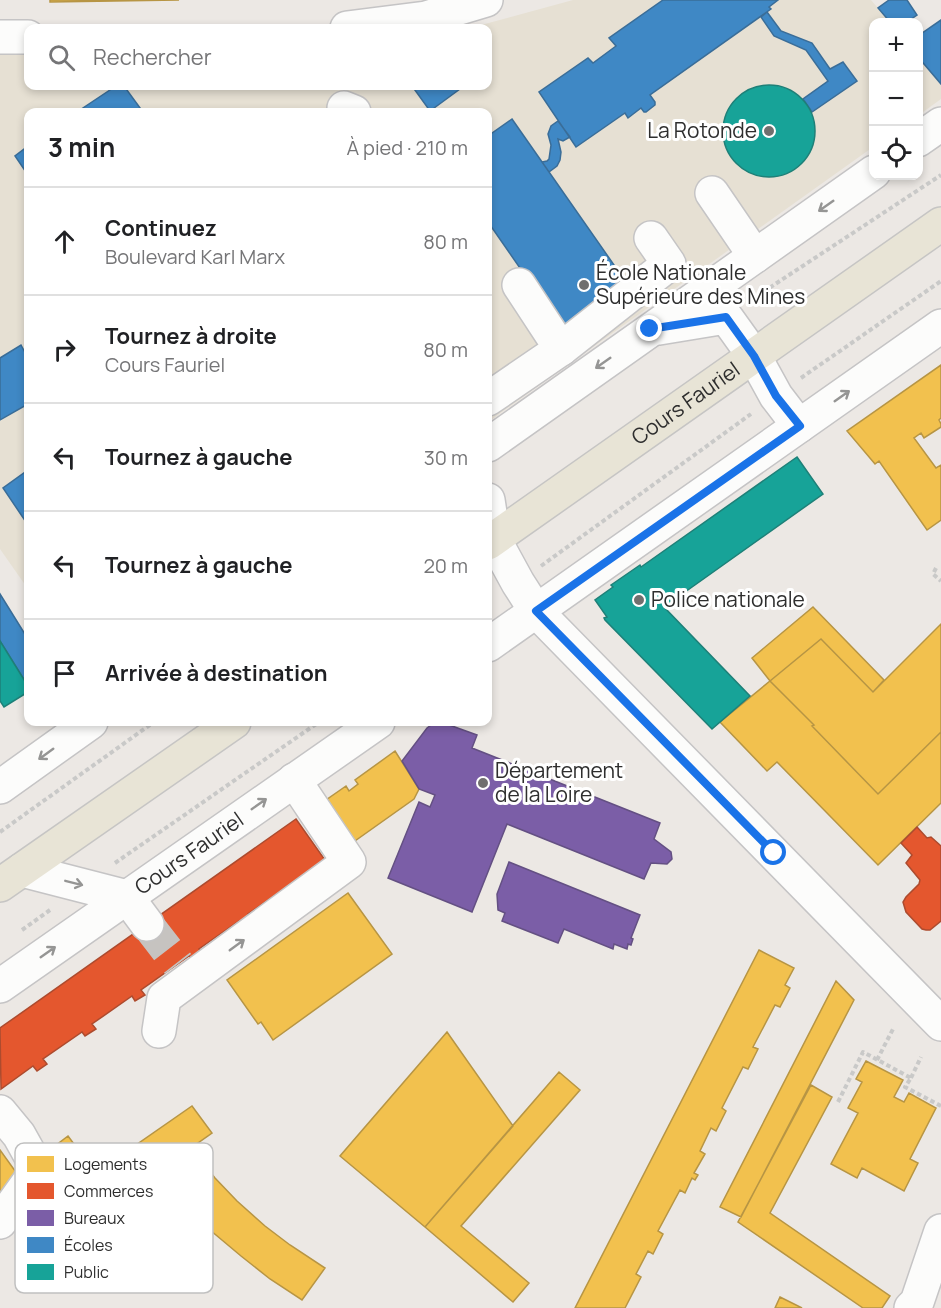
<!DOCTYPE html>
<html lang="fr">
<meta charset="utf-8">
<style>
body{margin:0;font-family:Manrope,sans-serif;background:#f2f2f2;color:#202124}
.controls{position:absolute;right:18px;top:18px;display:grid;overflow:hidden;border-radius:12px;box-shadow:0 3px 9px #0003}
.controls button{width:54px;height:54px;display:grid;place-items:center;padding:0;border:0;border-bottom:2px solid #e0e0e0;background:#fff;color:#202124;font:30px sans-serif}
.stop{position:absolute;width:18px;height:18px;margin:-14px;border:4px solid #1a73e8;border-radius:50%;background:#fff}
.stop.end{background:#1a73e8;border-color:#fff;box-shadow:0 2px 6px #0008}
.list{margin:0;padding:0;list-style:none}
h2{display:flex;justify-content:space-between;align-items:center;height:78px;margin:0;padding:0 24px;font-size:26px}
h2 small{font-size:20px;font-weight:400;color:#757577}
.list li{display:grid;grid-template-columns:39px 1fr auto;gap:18px;align-items:center;box-sizing:border-box;height:108px;padding:0 24px;border-top:2px solid #e0e0e0}
.list b{display:block;font-size:22px;white-space:nowrap}
.list p{margin:0;font-size:20px;white-space:nowrap;color:#757577}
.list em{font-size:20px;font-style:normal;color:#757577}
.icon{flex:none;width:33px;height:33px;fill:none;stroke:currentColor;stroke-width:2;stroke-linecap:round;stroke-linejoin:round}
.map{position:relative;flex:none;width:941px;height:1308px;overflow:hidden}
.search{position:absolute;background:#fff;box-shadow:0 3px 9px #0003;left:24px;top:24px;width:468px;height:66px;display:flex;align-items:center;gap:15px;box-sizing:border-box;padding:0 21px;border-radius:12px;color:#757577;font-size:22px}
.panel{position:absolute;background:#fff;box-shadow:0 3px 9px #0003;left:24px;top:108px;width:468px;height:618px;border-radius:12px}
.map>svg:first-child{display:block}
.education{fill:#e6e0d3}
.homes{fill:#f2c14e;stroke:#b79544;stroke-width:1.5}
.shops{fill:#e4572e;stroke:#ad4b2e;stroke-width:1.5}
.offices{fill:#7b5ea7;stroke:#645083;stroke-width:1.5}
.schools{fill:#3f88c5;stroke:#3a6d98;stroke-width:1.5}
.public{fill:#17a398;stroke:#1e8078;stroke-width:1.5}
.lines{fill:none;stroke-linecap:round;stroke-linejoin:round}
.minor-tunnel{stroke:#c6c3c0;stroke-width:33;stroke-dasharray:33 16;stroke-linecap:butt}
.minor-casing{stroke:#c5c4c5;stroke-width:36}
.major-casing{stroke:#c6c5c4;stroke-width:36}
.path{stroke:#c9c9c8;stroke-width:4;stroke-dasharray:4.5 3;stroke-linecap:butt}
.minor{stroke:#fcfcfb;stroke-width:33}
.major{stroke:#e8e4d6;stroke-width:33}
.oneway{stroke:#959594}
.route{stroke:#1a73e8;stroke-width:8}
.poi-dot{fill:#706f6e;stroke:#fff;stroke-width:2}
.labels{text-anchor:middle;stroke-width:6;stroke-linejoin:round;paint-order:stroke}
.poi-label{font-size:21px;fill:#2e2e2e;stroke:#fff;text-anchor:start}
.street-label{font-size:21px;fill:#2e2e2e;stroke:#fff}
.key{fill:#fff;stroke:#c0c0c0;stroke-width:1.5}
.key-label{font-size:16px;fill:#2e2e2e}
</style>
<div class="map">
<svg width="941" height="1308" viewBox="0 0 941 1308">
<rect width="100%" height="100%" fill="#ece8e4"/>
<!-- education -->
<path class="education" d="M573,0h298l19,22h-16l-1,125 -385,275v-310h-460v477l-28,-40v-497h28v34h460v-58h-18z
M918,57l23,27v15l-22,16z"/>
<!-- homes -->
<path class="homes" d="M50,0h129l-129,2z
M941,365v53l-2,2 2,4v3l-17,11 -3,-5 -7,5 22,30 5,-3v55l-14,10 -48,-69 -4,3 -28,-33z
M813,607l71,73 -11,12 -52,-53 -51,42 -18,-23z
M941,624v108l-63,62 -66,-68 2,-1 -44,-44 51,-42 52,53z
M770,681l44,44 -2,1 66,68 63,-62v71l-63,62 -101,-103 -10,9 -47,-49z
M395,751l24,38 -5,10 -69,49 -29,-41 30,-21 3,5 9,-7 -3,-4z
M348,893l44,61 -119,86 -12,-18 -3,2 -31,-44z
M759,950l35,18 -9,17 5,3 -10,19 -5,-2 -22,42 5,2 -10,20 -5,-2 -21,41 4,3 -10,20 -5,-3 -11,23 5,3 -11,19 4,2 -3,5 -3,-2 -7,15 -5,-3 -22,41 5,3 -10,20 -5,-3 -12,23 5,3 -16,31h-50z
M836,981l18,19 -113,217 -21,-10z
M447,1032l66,94 -88,101 -85,-71z
M866,1061l37,19 -9,17 10,5 5,-9 27,15 -26,51 8,4 -14,28 -42,-23 -5,10 -26,-14 27,-51 -10,-5 14,-26 -6,-3z
M559,1072l21,18 -119,136 68,57 -16,19 -88,-75z
M811,1085l21,12 -62,116 120,83 -8,12h-19l-125,-86z
M192,1106l20,27 -21,15 24,30 22,23 28,25 25,19 35,23 -23,32 -32,-21 -29,-23 -31,-26 -24,-25 -26,-32 -3,2 -21,-30z
M68,1136l12,16 -13,10 -12,-16z
M0,1150l23,32 -23,27z
M780,1297l22,11h-27z"/>
<!-- shops -->
<path class="shops" d="M296,819l29,41 -17,12 4,6 -23,17 -5,-6 -36,25 4,5 -10,7 -3,-5 -40,28 3,5 -9,7 -4,-5 -48,34 4,5 -10,6 -3,-5 -40,28 4,5 -11,7 -3,-4 -39,27 4,5 -10,7 -4,-5 -32,23 -1,-61z
M917,827l10,11 4,-1 10,9v75l-11,9h-4l-4,-1 -16,-17 -3,-10 3,-5 13,-13 1,-4 -14,-17 6,-8 -11,-12z"/>
<!-- offices -->
<path class="offices" d="M441,722l36,13 -5,13 188,75 -6,16 17,13 1,7 -5,5 -16,-1 -7,16 -137,-55 -35,88 -84,-34 31,-76 11,5 5,-12 -16,-6 -17,-28 25,-33 7,-5z
M509,862l131,53 -9,23 2,1 -2,6 -3,-1 -1,5 -13,-5 -1,5 -49,-20 -6,14 -56,-22 3,-8 -7,-3 -1,-16z"/>
<!-- schools -->
<path class="schools" d="M663,0h115l-9,7 2,2 -121,86 5,7v3l-9,7h-2l-3,-4 -13,10 -3,-5 -49,34 -37,-55 49,-34 5,5 23,-17 -7,-8z
M889,0h18l10,15 -10,7h-17l-12,-14z
M767,12l14,19 31,12 18,26 13,-7 14,19 -45,31 -9,-13 25,-18 -22,-31 -32,-14 -13,-19z
M941,20v64l-23,-27v-21z
M116,86h8l19,26h-66z
M412,86h52l-34,25z
M512,119l116,166 -65,45 -75,-108v-86z
M558,121l12,16 -7,4 -5,-2 3,13 -1,8 -3,6 -8,6 -7,-10 5,-1 2,-2 2,-14 -3,-11 3,-8z
M28,146v29l-13,-19z
M21,345l7,13v46l-28,16v-62z
M28,470v55l-25,-37z
M0,594l28,45v47l-28,-45z"/>
<!-- public -->
<path class="public" d="M723 131a46 46 0 1 1 92 0a46 46 0 1 1-92 0Z
M797,457l26,37 -159,113 86,89 -38,33 -107,-109 -1,-2 3,-1 -12,-17 18,-13 -2,-2 29,-20 1,2z
M0,641l28,45v6l-24,15 -4,-6z"/>
<g class="lines">
<!-- minor-tunnel -->
<path class="minor-tunnel" d="M147,924l31,40"/>
<defs>
<g id="minor">
<path d="M347,28l79,-10 60,-18"/>
<path d="M0,37h28"/>
<path d="M344,108l10,4"/>
<path d="M918,140l23,-16"/>
<path d="M712,193l43,63"/>
<path d="M659,328l67,-11 28,39 22,40 23,30"/>
<path d="M561,349l108,-85 -18,-26"/>
<path d="M488,399l73,-50 -42,-64"/>
<path d="M488,445l386,-273"/>
<path d="M488,500l6,39"/>
<path d="M488,533l6,6 24,44 18,28 405,413"/>
<path d="M488,645l453,-319"/>
<path d="M0,787l91,-65"/>
<path d="M22,870l105,27 20,27"/>
<path id="s1" d="M0,986l378,-264"/>
<path d="M159,1031l5,-33 185,-136 -55,-82"/>
<path d="M0,1112l19,23 19,34 -38,53"/>
<path d="M911,1308l6,-6 24,-71"/>
</g>
<g id="major">
<path id="s2" d="M488,543l453,-319"/>
<path d="M0,885l234,-163"/>
</g>
</defs>
<!-- minor casing -->
<use href="#minor" class="minor-casing"/>
<!-- major casing -->
<use href="#major" class="major-casing"/>
<!-- path -->
<path class="path" d="M751,300l190,-125
M801,378l140,-97
M541,566l210,-152
M936,568l-3,6 8,7
M0,832l154,-110
M115,863l204,-141
M22,930l28,-20
M877,1060l16,-31
M911,1078l10,-21
M838,1102l25,-50 48,26 -6,9 36,19"/>
<!-- minor -->
<use href="#minor" class="minor"/>
<!-- major -->
<use href="#major" class="major"/>
</g>
<!-- one-way arrows -->
<defs><path id="oneway-shaft" d="M-6 0H5M1.5-3L5.5 0L1.5 3" fill="none" stroke-width="1.6" stroke-linecap="round" stroke-linejoin="round" transform="scale(1.5)"/></defs>
<g class="oneway">
<use href="#oneway-shaft" transform="translate(826 206) rotate(145)"/>
<use href="#oneway-shaft" transform="translate(603 363) rotate(145)"/>
<use href="#oneway-shaft" transform="translate(842 396) rotate(-35)"/>
<use href="#oneway-shaft" transform="translate(46 754) rotate(144)"/>
<use href="#oneway-shaft" transform="translate(259 804) rotate(-35)"/>
<use href="#oneway-shaft" transform="translate(74 883) rotate(14)"/>
<use href="#oneway-shaft" transform="translate(237 945) rotate(-36)"/>
<use href="#oneway-shaft" transform="translate(48 952) rotate(-35)"/>
</g>
<g class="lines">
<!-- route -->
<path class="route" d="M650,329l76,-12 28,39 22,40 24,30 -264,185 238,242"/>
</g>
<!-- markers -->
<g class="poi-dot">
<circle cx="769" cy="131" r="6"/>
<circle cx="584" cy="285" r="6"/>
<circle cx="639" cy="600" r="6"/>
<circle cx="483" cy="783" r="6"/>
</g>
<g class="labels">
<!-- poi labels -->
<g class="poi-label">
<text x="757" y="138" text-anchor="end">La Rotonde</text>
<text x="596" y="280">École Nationale<tspan x="596" dy="24">Supérieure des Mines</tspan></text>
<text x="651" y="607">Police nationale</text>
<text x="495" y="778">Département<tspan x="495" dy="24">de la Loire</tspan></text>
</g>
<!-- street labels -->
<g class="street-label">
<text dy="7" stroke="none"><textPath href="#s2" startOffset="242">Cours Fauriel</textPath></text>
<text dy="7" stroke="none"><textPath href="#s1" startOffset="231">Cours Fauriel</textPath></text>
</g>
</g>
<!-- legend -->
<rect x="15" y="1143" width="198" height="150" rx="9" class="key"/>
<rect x="27" y="1156" width="27" height="16" fill="#f2c14e"/>
<rect x="27" y="1183" width="27" height="16" fill="#e4572e"/>
<rect x="27" y="1210" width="27" height="16" fill="#7b5ea7"/>
<rect x="27" y="1237" width="27" height="16" fill="#3f88c5"/>
<rect x="27" y="1264" width="27" height="16" fill="#17a398"/>
<g class="key-label">
<text x="64" y="1170">Logements</text>
<text x="64" y="1197">Commerces</text>
<text x="64" y="1224">Bureaux</text>
<text x="64" y="1251">Écoles</text>
<text x="64" y="1278">Public</text>
</g>
</svg>
<div class="controls">
<button>+</button>
<button>−</button>
<button><svg class="icon" aria-label="locate" viewBox="0 0 24 24"><circle cx="12" cy="12" r="6"/><path d="M12 2v4M12 18v4M2 12h4M18 12h4"/></svg></button>
</div>
<div class="stop" style="left:774px;top:853px"></div>
<div class="stop end" style="left:650px;top:329px"></div>
<div class="search"><svg class="icon" aria-label="search" viewBox="0 0 24 24"><circle cx="10" cy="10" r="6"/><path d="M15 15l6 6"/></svg>Rechercher</div>
<section class="panel">
<h2>3 min<small>À pied · 210 m</small></h2>
<ul class="list">
<li><svg class="icon" aria-label="ahead" viewBox="0 0 24 24"><path d="M12 20V5M6 11l6-6 6 6"/></svg><div><b>Continuez</b><p>Boulevard Karl Marx</p></div><em>80 m</em></li>
<li><svg class="icon" aria-label="right" viewBox="0 0 24 24"><path d="M7 20v-9h11M14 6l5 5-5 5"/></svg><div><b>Tournez à droite</b><p>Cours Fauriel</p></div><em>80 m</em></li>
<li><svg class="icon" aria-label="left" viewBox="0 0 24 24"><path d="M17 20v-9H6M10 6l-5 5 5 5"/></svg><div><b>Tournez à gauche</b></div><em>30 m</em></li>
<li><svg class="icon" aria-label="left" viewBox="0 0 24 24"><path d="M17 20v-9H6M10 6l-5 5 5 5"/></svg><div><b>Tournez à gauche</b></div><em>20 m</em></li>
<li><svg class="icon" aria-label="arrive" viewBox="0 0 24 24"><path d="M6 21V4h12l-3 4 3 4H6"/></svg><div><b>Arrivée à destination</b></div></li>
</ul>
</section>
</div>
